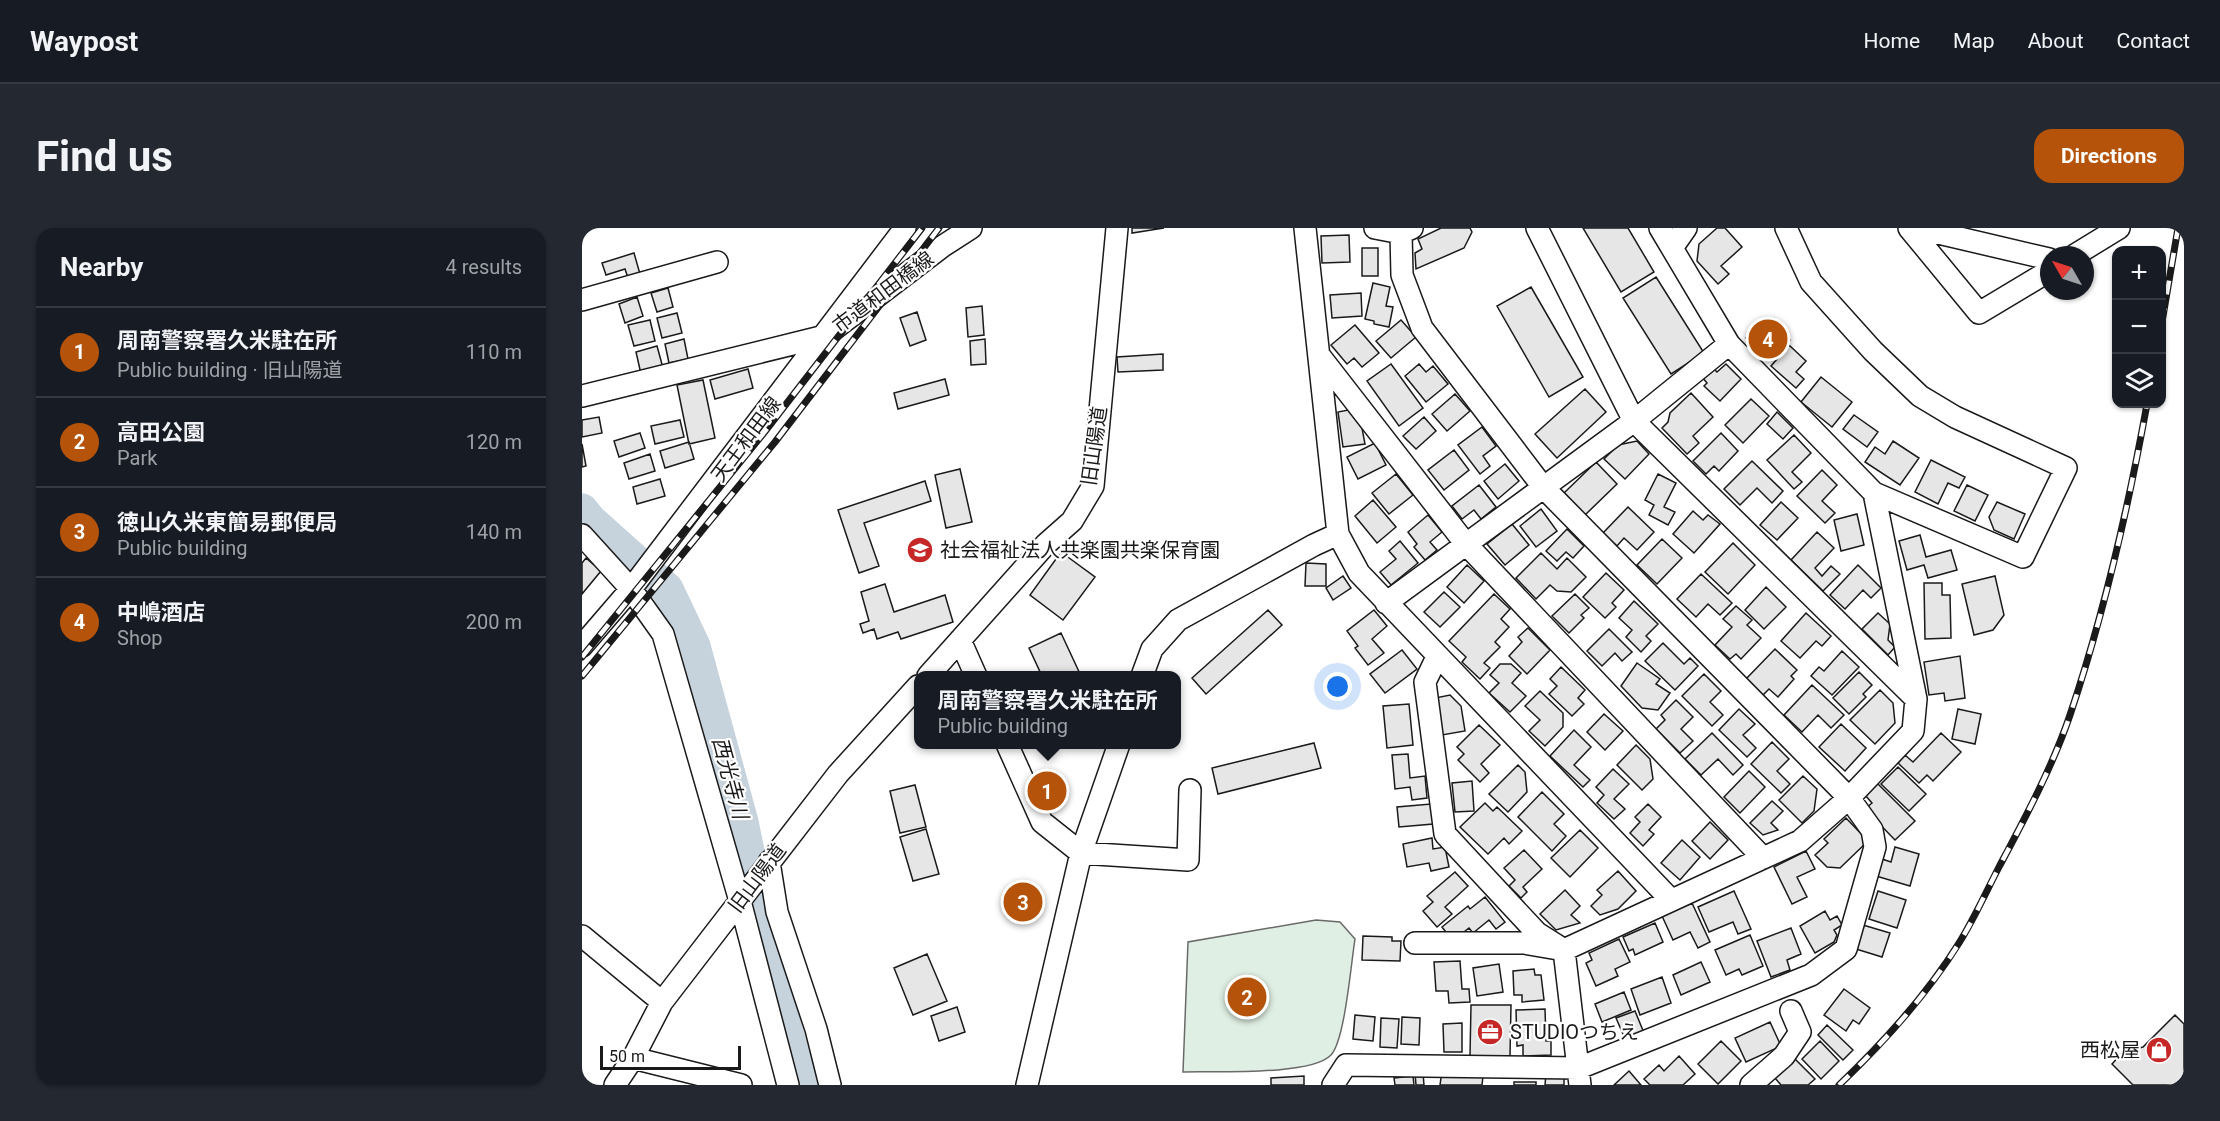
<!DOCTYPE html>
<meta charset="utf-8">
<style>
body{margin:0;font-family:Roboto,"Noto Sans JP",sans-serif;background:#242831;color:#f1f3f6}
.controls{position:absolute;right:18px;top:18px;display:grid;overflow:hidden;border-radius:12px;box-shadow:0 2px 4px #0004}
.controls button{width:54px;height:54px;display:grid;place-items:center;padding:0;border:0;border-bottom:2px solid #363941;background:#171b24;color:#f1f3f6;font:30px sans-serif}
.compass{position:absolute;left:1458px;top:18px;width:54px;height:54px;border-radius:50%;background:#171b24;box-shadow:0 2px 4px #0004;rotate:309deg}
.scale{position:absolute;left:18px;bottom:15px;width:141px;box-sizing:border-box;padding-left:6px;border:3px solid #1a1a1a;border-top:0;font-size:16px;line-height:21px;white-space:nowrap;color:#1a1a1a;-webkit-text-stroke:4px #fff;paint-order:stroke}
.you{position:absolute;left:756px;top:459px;width:21px;height:21px;margin:-15px;border:4px solid #fff;border-radius:50%;background:#1a73e8;box-shadow:0 0 0 9px #1a73e833}
.badge{display:grid;place-items:center;width:39px;height:39px;border-radius:50%;background:#b45309;color:#fff;font-size:20px;font-weight:700}
.pin{position:absolute;translate:-50% -50%;border:3px solid #fff;box-shadow:0 2px 6px #0006}
.popup{position:absolute;left:332px;top:443px;width:267px;height:78px;box-sizing:border-box;display:grid;place-content:center;border-radius:12px;background:#171b24;filter:drop-shadow(0 2px 4px #0005);font-size:20px;white-space:nowrap;color:#9ea1a6}
.popup b{font-size:22px;color:#f1f3f6}
.popup::after{content:'';position:absolute;left:50%;top:100%;margin-left:-12px;border:12px solid transparent;border-top-color:#171b24}
.list{margin:0;padding:0;list-style:none}
h2{display:flex;justify-content:space-between;align-items:center;height:78px;margin:0;padding:0 24px;font-size:26px}
h2 small{font-size:20px;font-weight:400;color:#9ea1a6}
.list li{display:grid;grid-template-columns:39px 1fr auto;gap:18px;align-items:center;box-sizing:border-box;height:90px;padding:0 24px;border-top:2px solid #363941}
.list b{display:block;font-size:22px;white-space:nowrap}
.list p{margin:0;font-size:20px;white-space:nowrap;color:#9ea1a6}
.list em{font-size:20px;font-style:normal;color:#9ea1a6}
.icon{flex:none;width:33px;height:33px;fill:none;stroke:currentColor;stroke-width:2;stroke-linecap:round;stroke-linejoin:round}
.map{position:relative;flex:none;width:1602px;height:857px;overflow:hidden;border-radius:18px}
header{display:flex;align-items:center;gap:36px;box-sizing:border-box;height:84px;padding:0 30px;background:#171b24;border-bottom:2px solid #363941}
header strong{font-size:28px}
nav{display:flex;gap:33px;margin-inline-start:auto;font-size:21px}
.intro{display:flex;align-items:center;justify-content:space-between;box-sizing:border-box;height:144px;padding:0 36px}
h1{margin:0;font-size:42px}
.button{padding:15px 27px;border-radius:18px;background:#b45309;color:#fff;font-size:21px;font-weight:700}
main{display:flex;gap:36px;padding:0 36px}
aside{flex:1;background:#171b24;border-radius:18px;box-shadow:0 2px 4px #0004}
.map>svg:first-child{display:block}
.green{fill:#e0efe3;stroke:#6a6a6a;stroke-width:1.5}
.lines{fill:none;stroke-linecap:round;stroke-linejoin:round}
.river{stroke:#c6d2dc;stroke-width:33}
.building{fill:#e6e6e6;stroke:#1a1a1a;stroke-width:1.5}
.minor-casing{stroke:#1a1a1a;stroke-width:24}
.minor{stroke:#fff;stroke-width:21}
.rail-casing{stroke:#1a1a1a;stroke-width:7}
.rail{stroke:#fff;stroke-width:4.5;stroke-dasharray:14;stroke-linecap:butt}
.labels{text-anchor:middle;stroke-width:4.5;stroke-linejoin:round;paint-order:stroke}
.street-label{font-size:20px;fill:#1a1a1a;stroke:#fff}
.poi-label{font-size:20px;fill:#1a1a1a;stroke:#fff;text-anchor:start}
.water-label{font-size:21px;font-style:italic;fill:#1a1a1a;stroke:#fff}
</style>
<header>
<strong>Waypost</strong>
<nav><a>Home</a><a>Map</a><a>About</a><a>Contact</a></nav>
</header>
<div class="intro"><h1>Find us</h1><a class="button">Directions</a></div>
<main>
<aside>
<h2>Nearby<small>4 results</small></h2>
<ul class="list">
<li><span class="badge">1</span><div><b>周南警察署久米駐在所</b><p>Public building · 旧山陽道</p></div><em>110 m</em></li>
<li><span class="badge">2</span><div><b>高田公園</b><p>Park</p></div><em>120 m</em></li>
<li><span class="badge">3</span><div><b>徳山久米東簡易郵便局</b><p>Public building</p></div><em>140 m</em></li>
<li><span class="badge">4</span><div><b>中嶋酒店</b><p>Shop</p></div><em>200 m</em></li>
</ul>
</aside>
<div class="map">
<svg width="1602" height="857" viewBox="0 0 1602 857">
<rect width="100%" height="100%" fill="#fff"/>
<!-- green -->
<path class="green" d="M734,692l24,2 15,17c-4,24 -10,101 -24,116 -20,21 -117,16 -148,17l5,-130z"/>
<g class="lines">
<!-- river -->
<path class="river" d="M0,282l8,10 77,69 27,57 48,176 39,189 21,74"/>
</g>
<!-- building -->
<path class="building" d="M550,0h32l-32,5z
M859,0h29l2,4 -8,16 -48,21 -1,-16 7,-4 -4,-10z
M1001,0h45l26,44 -33,20z
M1135,0h8l17,19 -21,19 8,8 -11,10 -21,-23 2,-17z
M767,7l1,27 -28,1 -1,-27z
M780,20h16v28h-16z
M52,25l6,21 -12,4 -3,-9 -19,6 -4,-12z
M1074,49l48,76 -33,21 -48,-76z
M791,55l17,4 -4,19 7,1 -4,20 -15,-3v-3l-9,-2z
M949,59l52,90 -34,20 -52,-91z
M86,60l5,19 -16,5 -6,-19z
M779,65l1,23 -30,2 -2,-23z
M55,69l6,19 -18,7 -6,-19z
M400,78l2,29 -16,2 -2,-29z
M335,84l9,28 -16,6 -10,-28z
M95,85l5,20 -20,5 -5,-20z
M1192,90l16,22 -27,20 -17,-22z
M68,92l5,21 -21,5 -6,-21z
M819,92l15,17 -25,21 -15,-17z
M773,97l24,28 -17,14 -8,-9 -7,6 -16,-19z
M102,111l4,20 -19,4 -4,-19z
M403,111l1,25 -15,1 -1,-24z
M1207,117l17,16 -10,11 8,7 -8,9 -25,-22z
M75,118l6,22 -22,6 -5,-22z
M581,126v16l-45,2 -1,-15z
M809,136l32,44 -24,18 -32,-45z
M837,136l7,8 7,-6 15,18 -22,18 -21,-26z
M1144,136l15,15 -21,22 -16,-15 3,-3 -5,-6 10,-10 5,5z
M166,141l5,19 -38,11 -5,-19z
M1239,149l31,25 -20,25 -31,-25z
M363,151l4,16 -51,14 -4,-16z
M121,152l12,58 -26,6 -12,-59z
M1003,161l21,23 -49,46 -22,-24z
M1109,165l22,24 -20,19 6,7 -12,11 -25,-26 6,-6 2,-9z
M873,166l15,17 -23,20 -15,-17z
M1169,171l18,17 -26,27 -18,-18z
M766,182l14,18 3,16 -22,3 -5,-35z
M1195,184l16,16 -10,11 -16,-15z
M1272,187l24,17 -11,15 -24,-18z
M17,189l3,16 -20,4v-17z
M842,189l12,14 -20,18 -13,-13z
M98,192l4,17 -29,7 -4,-18z
M900,199l14,19 -13,10 7,10 -10,8 -22,-29z
M58,205l5,15 -26,9 -5,-16z
M1139,205l17,18 -19,20 -5,-5 -8,8 -13,-13z
M1212,207l17,18 -19,19 10,10 -8,7 -27,-29z
M1055,213l12,13 -24,25 -21,-20 14,-14z
M1311,213l26,17 -19,27 -35,-23 10,-15 10,7z
M107,214l5,17 -29,9 -5,-17z
M793,215l11,22 -28,14 -11,-22z
M0,216l4,22 -4,1z
M872,222l15,20 -25,20 -16,-20z
M68,226l5,17 -26,8 -5,-16z
M1349,232l34,17 -6,11 -11,-5 -10,21 -23,-12z
M1170,233l31,30 -11,12 -15,-15 -17,17 -16,-16z
M1014,234l21,22 -32,31 -21,-22z
M923,236l14,17 -21,18 -14,-18z
M378,241l12,53 -26,6 -11,-53z
M1240,242l15,15 -15,16 13,12 -10,10 -28,-27z
M814,246l17,21 -24,19 -17,-21z
M1076,246l18,9 -12,24 11,5 -7,13 -19,-10 5,-10 -9,-5z
M78,251l5,17 -28,8 -4,-17z
M343,253l6,20 -67,22 15,43 -20,7 -21,-63z
M897,257l17,22 -15,12 -7,-9 -12,9 -10,-13z
M1385,257l21,10 -13,26 -21,-10z
M791,272l23,27 -19,16 -22,-27z
M1199,274l17,16 -21,22 -17,-15z
M1415,274l28,12 -11,25 -20,-9 -5,-13z
M1046,279l26,25 -17,18 -13,-12 -7,8 -14,-13z
M959,281l16,22 -21,16 -16,-21z
M1111,283l10,9 5,-5 12,9 -26,29 -21,-19z
M1275,286l7,31 -23,6 -7,-31z
M846,287l14,17 -12,10 7,8 -12,10 -11,-13 3,-3 -9,-12z
M930,296l17,21 -24,20 -18,-21z
M985,301l17,17 -11,12 -7,-6 -9,9 -11,-10z
M1235,304l17,16 -19,20 7,8 9,-10 9,8 -17,17 -32,-31z
M1338,307l6,22 25,-7 6,20 -29,8 -4,-13 -17,5 -8,-29z
M1080,311l20,19 -25,26 -20,-19z
M818,313l18,22 -27,22 -11,-13 16,-13 -7,-8z
M1151,315l22,22 -27,29 -23,-22z
M479,324l34,25 -32,43 -33,-25z
M959,325l16,16 10,-11 19,19 -15,15 -14,-1 -7,-6 -14,14 -20,-21z
M4,330l15,13 -19,23v-31z
M724,335l20,1v22h-21z
M885,337l17,16 -20,22 -17,-16z
M1276,337l23,23 -10,10 -8,-8 -18,19 -15,-14z
M1024,345l18,17 -12,13 4,4 -11,11 -22,-21z
M1119,346l31,29 -12,12 -12,-11 -12,13 -19,-18z
M761,348l8,12 -18,12 -7,-12z
M1413,348l9,39 -11,15 -19,5 -12,-51z
M1342,355h18v12h8l1,43 -26,1z
M303,356l9,28 51,-17 8,27 -52,17 -3,-7 -21,7 -3,-10 -11,4 -3,-9 9,-3 -8,-29z
M1184,359l20,20 -22,22 -19,-19z
M862,364l16,15 -20,20 -16,-15z
M912,366l16,15 -9,10 8,8 -14,15 5,5 -16,16 6,5 -10,11 -18,-17 4,-5 -17,-16z
M993,366l14,14 -8,7 3,3 -15,15 -17,-17z
M1052,373l24,23 -12,12 5,5 -10,11 -15,-15 6,-7 -13,-12z
M1154,378l16,14 -5,5 14,13 -20,21 -5,-5 -6,5 -15,-14 17,-18 -9,-8z
M686,382l14,15 -76,69 -14,-16z
M792,382l13,16 -15,13 12,14 -16,12 -13,-17 3,-2 -11,-15z
M1224,385l25,23 -9,10 -6,-5 -16,17 -19,-17z
M1296,385l12,11 -2,16 7,7 -7,8 -26,-26z
M946,400l22,22 -23,24 -18,-18 13,-14 -4,-5z
M1027,401l23,23 -10,9 -7,-8 -13,13 -15,-15z
M479,405l20,43h-39l-13,-28z
M1081,415l21,21 6,-6 8,8 -23,24 -30,-29z
M1193,421l22,21 -6,6 3,3 -16,18 -9,-8 -7,7 -17,-16z
M820,422l15,19 -32,24 -15,-19z
M1260,423l17,16 -27,28 -21,-19 8,-9 5,4z
M1378,428l5,42 -20,3 -1,-8 -15,2 -5,-33z
M1055,435l23,16 -4,5 14,9 -12,17 -16,-2 -21,-22z
M918,436h11l10,9 -9,10 14,13 -16,16 -21,-19 10,-10 -9,-8z
M979,439l24,23 -7,8 6,6 -12,12 -23,-22 8,-8 -7,-7z
M1277,444l13,13 -9,9 3,3 -17,17 -16,-16z
M1122,446l17,17 -11,11 13,13 -11,11 -30,-30z
M1230,457l32,30 -13,13 -13,-13 -16,17 -18,-17z
M1298,462l13,13 2,20 -20,21 -25,-24z
M958,463l23,22v14l-18,19 -16,-15 11,-11 -15,-14z
M868,467l11,11 4,25 -23,4 -7,-37z
M1094,472l17,17 -12,12 12,12 -13,12 -24,-24 9,-9 -4,-5z
M827,476l4,41 -26,3 -4,-42z
M1157,481l16,15 -12,11 13,13 -9,9 -28,-27z
M1376,481l23,5 -6,30 -23,-5z
M1022,486l19,17 -18,19 -18,-18z
M1259,496l25,24 -21,23 -26,-24z
M897,497l21,20 -19,19 8,9 -9,9 -22,-22 6,-6 -7,-7z
M992,502l17,17 -17,18 16,15 -7,7 -33,-31z
M1130,505l31,32 -10,10 -15,-16 -17,16 -16,-16z
M1359,505l20,19 -28,29 -6,-6 -8,8 -21,-20 7,-8 8,7z
M1190,514l17,17 -12,12 13,13 -9,9 -30,-29z
M732,515l7,25 -103,26 -6,-26z
M1054,517l14,14 3,20 -11,11 -25,-25z
M826,526l2,24 15,-2 2,22 -15,2 -2,-13 -15,2 -3,-34z
M936,537l7,7 2,20 -19,20 -19,-18z
M1316,539l28,27 -17,17 -28,-27z
M1031,541l16,15 -15,15 11,10 -11,10 -17,-16 7,-8 -8,-8z
M1167,543l16,16 -25,26 -16,-16z
M1221,548l14,13 -3,22 -12,12 -23,-23z
M890,553l2,30 -19,1 -3,-29z
M1295,555l38,38 -20,19 -30,-31 7,-6 -7,-8z
M333,557l11,42 -26,6 -10,-42z
M960,564l22,22 -10,10 12,12 -14,15 -34,-34z
M1190,573l11,10 -12,12 7,7 -15,5 -13,-12z
M903,575l8,8 4,-4 25,24 -13,13 -5,-6 -16,16 -28,-27z
M849,576l2,20 -34,3 -2,-20z
M1066,576l13,13 -12,13 5,4 -11,12 -13,-13 10,-11 -5,-5z
M1264,590l22,23 -28,27 -13,-1 -12,-12 13,-12 -4,-4z
M1128,594l18,18 -18,19 -18,-18z
M344,601l13,45 -26,7 -13,-44z
M998,602l18,18 -28,29 -19,-19z
M850,610l1,11 12,-2 4,20 -18,4 -2,-8 -22,4 -4,-23z
M1100,612l18,17 -20,23 -19,-17z
M1313,619l24,7 -9,32 -34,-10 6,-17 9,3z
M942,622l18,19 -19,18 4,5 -6,6 -12,-12 6,-6 -11,-12z
M1224,623l9,18 -18,8 10,20 -15,7 -18,-37z
M1036,643l18,20 -18,18 -18,6 -9,-9 11,-11 -5,-5z
M873,644l13,14 -23,21 7,7 -15,13 -14,-16 10,-9 -6,-6z
M983,662l15,16 -9,9 9,8 -24,7 -16,-16z
M1152,663l17,38 -13,5 -5,-12 -24,10 -11,-25z
M1296,663l28,9 -9,28 -28,-9z
M903,669l20,25 -9,7 -7,-9 -16,13 -4,-5 -9,7 -11,1 -7,-9 26,-21 2,3z
M1110,675l18,39 -12,6 -8,-16 -17,8 -11,-24z
M1243,683l5,9 7,-4 5,9 -8,5 3,5 -3,7 -19,11 -15,-27z
M1073,695l8,19 -28,13 -2,-6 -4,2 -6,-14z
M1281,697l27,8 -8,24 -26,-8z
M1209,700l10,26 -14,6 3,10 -19,7 -14,-36z
M1168,707l13,31 -21,9 -3,-6 -13,6 -11,-25z
M781,708l29,1v4h9l-1,20 -38,-1z
M1037,711l11,23 -15,7 3,7 -22,10 -10,-23 6,-3 -3,-7z
M345,726l20,47 -34,14 -19,-47z
M878,733l2,28h7l1,13 -21,1 -1,-12h-12l-2,-29z
M1119,734l9,20 -29,13 -8,-20z
M917,736l4,28 -26,4 -4,-28z
M952,741l1,6h6l3,25 -22,2v-7h-8l-1,-24z
M1080,749l9,26 -31,12 -9,-26z
M1262,761l26,19 -11,16 -6,-4 -7,11 -22,-16z
M1042,764l7,18 -29,12 -7,-18z
M889,777h40l-1,51h-40z
M375,779l8,25 -26,9 -8,-25z
M963,781l1,32h5v14l-28,1v-11l-6,1 -1,-36z
M1053,783l9,22 -12,4 -2,-5 -7,2 -7,-16z
M773,787l20,2 -2,24 -20,-2z
M1593,787l9,9v61h-51l-21,-21 11,-12 20,-5z
M820,789l18,1 -1,27 -18,-1z
M799,790l18,1 -2,29 -17,-1z
M1188,794l11,24 -35,16 -11,-24z
M880,795v29h-18l-1,-28z
M1245,797l26,25 -10,10 -25,-25z
M1139,813l20,20 -23,23 -20,-20z
M1238,813l19,20 -18,18 -19,-20z
M1097,828l16,18 -12,11h-33l-6,-6 15,-14 5,6z
M1213,831l20,20 -7,6h-27l-6,-7z
M860,843l41,5 -1,9h-42z
M1047,843l12,14h-27z
M833,845h8l1,12h-8z
M964,845l18,4v8h-19z
M722,848v9h-33v-7z
M831,848l1,9h-19l-1,-7z
M932,854h22v3h-22z"/>
<g class="lines">
<defs>
<path id="minor" d="M723,0l33,306 21,39 312,327
M793,0l26,5 11,-5
M955,0l97,193 282,278
M1078,0l69,116 145,149 149,64 43,-89 -111,-51 -35,-21 -47,-45 -62,-69 -25,-54
M1327,0l70,85 70,-42
M1335,0l132,31
M1090,20l14,-20
M1493,27l44,-27
M0,72l135,-38
M737,127l146,188 298,315
M0,168l243,-60 118,-90 28,-18
M0,307l49,54 32,45 77,267 48,184
M804,375l248,-182 95,-77
M378,412l16,36
M0,418l49,-57 274,-361
M855,429l-12,25 20,152 92,99 27,17 16,135
M346,448l118,-132 26,-23 21,-35 24,-258
M560,448l10,-27 26,-29 136,-75 24,-11
M425,516l35,78 39,31 107,7 2,-70
M187,634l8,50 39,117 14,56
M0,708l80,66
M833,715h109l40,7 236,-109 49,-43 64,-67 3,-32 -42,-206
M51,830l108,27
M33,857l18,-27 29,-56 50,-65 126,-163 80,-88
M445,857l54,-232 38,-109
M751,857l13,-20 233,3 232,-93 35,-26 29,-102 -3,-17 -23,-32 -306,-311 -121,-159 -20,-53 -1,-42
M1169,857l33,-29 16,-24 -9,-21"/>
</defs>
<!-- minor casing -->
<use href="#minor" class="minor-casing"/>
<!-- minor -->
<use href="#minor" class="minor"/>
<defs>
<path id="rail" d="M1580,94l16,-94
M0,429l181,-223 159,-206
M0,448l193,-234 164,-214
M1257,857c44,-42 87,-89 120,-142 15,-24 27,-51 40,-76 26,-49 53,-99 71,-152 34,-101 58,-206 77,-311"/>
</defs>
<!-- rail casing -->
<use href="#rail" class="rail-casing"/>
<!-- rail -->
<use href="#rail" class="rail"/>
</g>
<!-- icons -->
<defs>
<symbol id="school-disc" viewBox="-11 -11 22 22"><circle r="9.5" fill="#c62828" stroke="#fff"/><path d="M0-5L7-2L0 1L-7-2ZM-4 1L0 2.5L4 1V4Q0 6-4 4Z" fill="#fff"/></symbol>
<symbol id="office-disc" viewBox="-11 -11 22 22"><circle r="9.5" fill="#c62828" stroke="#fff"/><path d="M-6-3h4V-5.5h4V-3h4V5H-6ZM-1-4.5V-3h2v-1.5ZM-6 0V1H6V0Z" fill="#fff"/></symbol>
<symbol id="shop-disc" viewBox="-11 -11 22 22"><circle r="9.5" fill="#c62828" stroke="#fff"/><path d="M-5-2.5h2.3a2.7 3.5 0 0 1 5.4 0H5L5.5 6h-11ZM-1.5-2.5h3a1.5 2.3 0 0 0-3 0Z" fill="#fff"/></symbol>
</defs>
<g fill-rule="evenodd">
<use href="#school-disc" x="323" y="307" width="30" height="30"/>
<use href="#office-disc" x="893" y="789" width="30" height="30"/>
<use href="#shop-disc" x="1562" y="807" width="30" height="30"/>
</g>
<g class="labels">
<!-- street labels -->
<g class="street-label">
<text transform="translate(301 64) rotate(-37)" y="7">市道和田橋線</text>
<text transform="translate(164 211) rotate(-53)" y="7">天王和田線</text>
<text transform="translate(512 218) rotate(-82)" y="7">旧山陽道</text>
<text transform="translate(175 650) rotate(-53)" y="7">旧山陽道</text>
</g>
<!-- poi labels -->
<g class="poi-label">
<text x="358" y="329">社会福祉法人共楽園共楽保育園</text>
<text x="928" y="811">STUDIOつちえ</text>
<text x="1558" y="829" text-anchor="end">西松屋</text>
</g>
<!-- water labels -->
<g class="water-label">
<text transform="translate(148 550) rotate(75)" y="7">西光寺川</text>
</g>
</g>
</svg>
<div class="controls">
<button>+</button>
<button>−</button>
<button><svg class="icon" aria-label="layers" viewBox="0 0 24 24"><path d="M12 4l9 5-9 5-9-5zM3 14l9 5 9-5"/></svg></button>
</div>
<svg class="compass" viewBox="-18 -18 36 36"><path d="M0-13l5 13h-10z" fill="#e53935"/><path d="M0 13l5-13h-10z" fill="#9ea1a6"/></svg>
<div class="scale">50 m</div>
<div class="you"></div>
<div class="pin badge" style="left:465px;top:563px">1</div>
<div class="popup"><b>周南警察署久米駐在所</b>Public building</div>
<div class="pin badge" style="left:665px;top:769px">2</div>
<div class="pin badge" style="left:441px;top:674px">3</div>
<div class="pin badge" style="left:1186px;top:111px">4</div>
</div>
</main>
